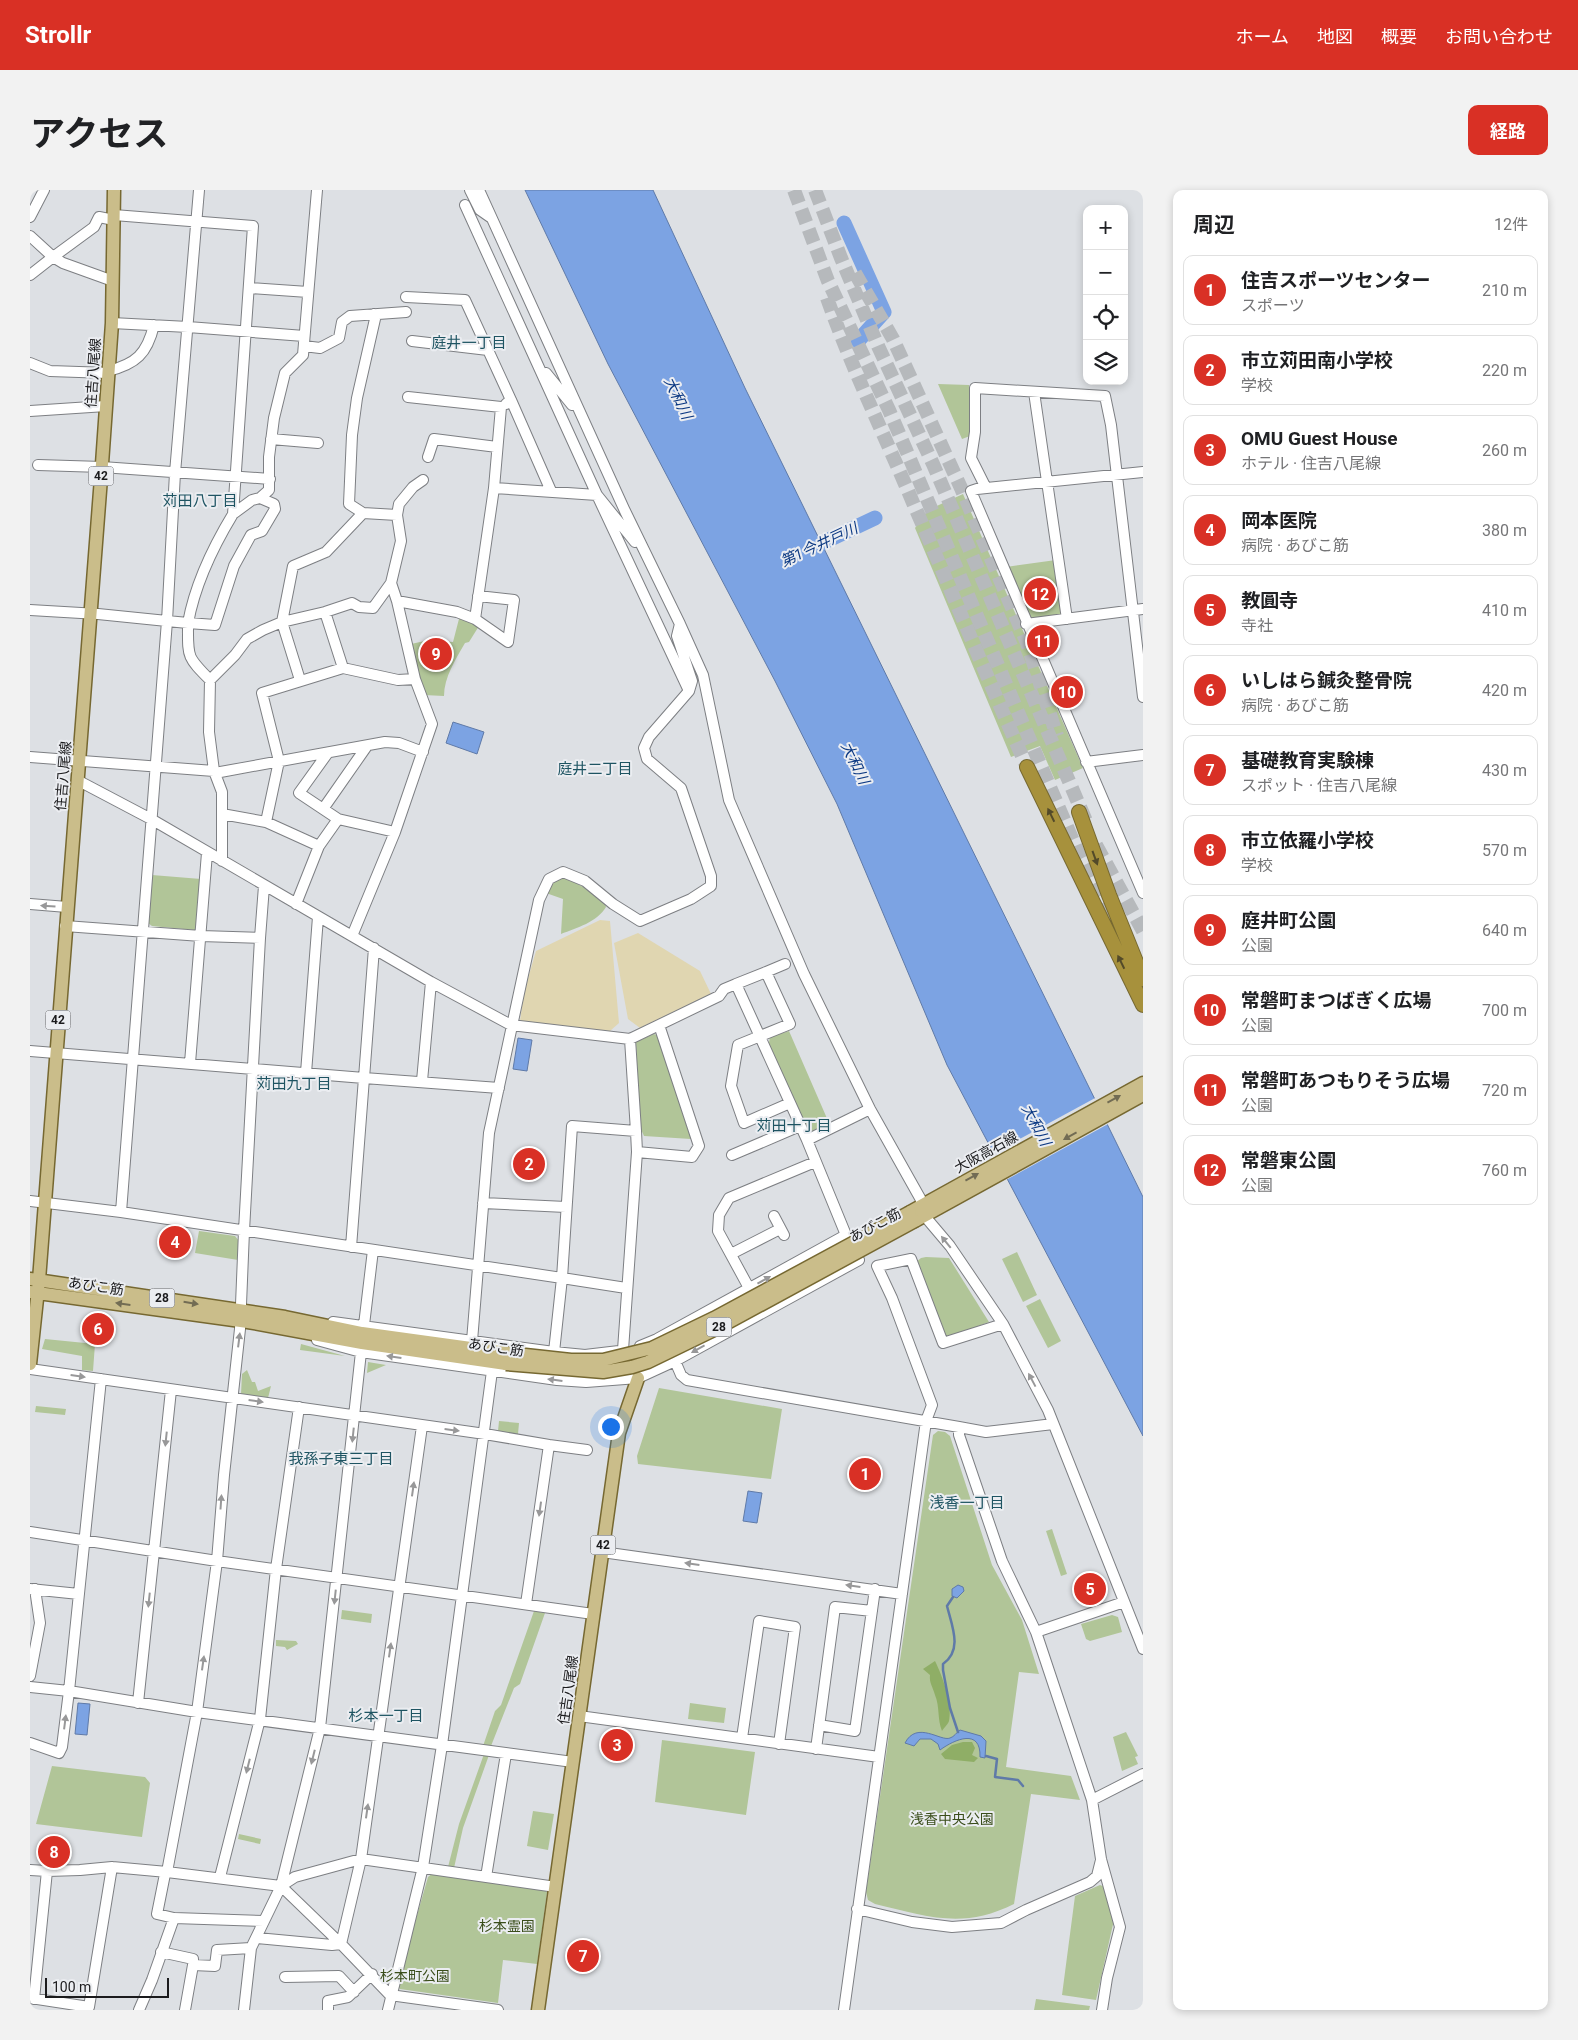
<!DOCTYPE html>
<html lang="ja">
<meta charset="utf-8">
<style>
body{margin:0;font-family:Roboto,"Noto Sans JP",sans-serif;background:#f2f2f2;color:#202124}
.controls{position:absolute;right:15px;top:15px;display:grid;overflow:hidden;border-radius:10px;box-shadow:0 2px 8px #0003}
.controls button{width:45px;height:45px;display:grid;place-items:center;padding:0;border:0;border-bottom:1px solid #e0e0e0;background:#fff;color:#202124;font:25px sans-serif}
.scale{position:absolute;left:15px;bottom:12px;width:124px;box-sizing:border-box;padding-left:5px;border:2px solid #1b1b1d;border-top:0;font-size:14px;line-height:18px;white-space:nowrap;color:#1b1b1d;-webkit-text-stroke:4px #ebedf1;paint-order:stroke}
.you{position:absolute;left:580px;top:1236px;width:18px;height:18px;margin:-12px;border:4px solid #fff;border-radius:50%;background:#1a73e8;box-shadow:0 0 0 8px #1a73e833}
.badge{display:grid;place-items:center;width:32px;height:32px;border-radius:50%;background:#d93025;color:#fff;font-size:16px;font-weight:700}
.pin{position:absolute;translate:-50% -50%;border:2px solid #fff;box-shadow:0 1px 5px #0006}
.list{margin:0;padding:0;list-style:none}
h2{display:flex;justify-content:space-between;align-items:center;height:65px;margin:0;padding:0 20px;font-size:21px}
h2 small{font-size:16px;font-weight:400;color:#757577}
.list li{display:grid;grid-template-columns:32px 1fr auto;gap:15px;align-items:center;box-sizing:border-box;height:70px;margin:0 10px 10px;padding:0 10px;border:1px solid #e0e0e0;border-radius:10px}
.list b{display:block;font-size:19px;white-space:nowrap}
.list p{margin:0;font-size:16px;white-space:nowrap;color:#757577}
.list em{font-size:16px;font-style:normal;color:#757577}
.icon{flex:none;width:28px;height:28px;fill:none;stroke:currentColor;stroke-width:2;stroke-linecap:round;stroke-linejoin:round}
.map{position:relative;flex:none;width:1113px;height:1820px;overflow:hidden;border-radius:10px}
header{display:flex;align-items:center;gap:30px;box-sizing:border-box;height:70px;padding:0 25px;background:#d93025;color:#fff}
header strong{font-size:24px}
nav{display:flex;gap:28px;margin-inline-start:auto;font-size:18px}
.intro{display:flex;align-items:center;justify-content:space-between;box-sizing:border-box;height:120px;padding:0 30px}
h1{margin:0;font-size:35px}
.button{padding:12px 22px;border-radius:10px;background:#d93025;color:#fff;font-size:18px;font-weight:700}
main{display:flex;gap:30px;padding:0 30px}
aside{flex:1;background:#fff;border-radius:10px;box-shadow:0 2px 8px #0003}
.map>svg:first-child{display:block}
.green{fill:#b1c598}
.forest{fill:#8fae66}
.sand{fill:#e0d6b1}
.water{fill:#7ca3e3;stroke:#5f7aa8}
.pier{fill:#dde0e4}
.lines{fill:none;stroke-linecap:round;stroke-linejoin:round}
.stream{stroke:#5f7aa8;stroke-width:2.5}
.river{stroke:#7ca3e3;stroke-width:15}
.highway-tunnel{stroke:#b6b9bc;stroke-width:14;stroke-dasharray:14 7;stroke-linecap:butt}
.minor-casing{stroke:#7d7f83;stroke-width:12}
.major-casing{stroke:#766831;stroke-width:15}
.highway-casing{stroke:#766831;stroke-width:16}
.minor{stroke:#fff;stroke-width:10}
.major{stroke:#cabd8a;stroke-width:12}
.highway{stroke:#a7913c;stroke-width:14}
.major-bridge-casing{stroke:#766831;stroke-width:15;stroke-linecap:butt}
.major-bridge{stroke:#cabd8a;stroke-width:12}
.oneway{fill:#534a29}
.oneway2{fill:#989899}
.oneway3{fill:#726c54}
.labels{text-anchor:middle;stroke-width:4;stroke-linejoin:round;paint-order:stroke}
.shield{fill:#ebedf1;stroke:#595a5d;stroke-width:1}
.shield-label{font-size:12px;font-weight:bold;fill:#1b1b1d}
.street-label{font-size:14px;fill:#1b1b1d;stroke:#ebedf1}
.park-label{font-size:14px;fill:#3a4d1a;stroke:#ebedf1}
.neighbourhood-label{font-size:15px;fill:#1e5462;stroke:#ebedf1}
.water-label{font-size:15px;font-style:italic;fill:#0c3983;stroke:#ebedf1}
</style>
<header>
<strong>Strollr</strong>
<nav><a>ホーム</a><a>地図</a><a>概要</a><a>お問い合わせ</a></nav>
</header>
<div class="intro"><h1>アクセス</h1><a class="button">経路</a></div>
<main>
<div class="map">
<svg width="1113" height="1820" viewBox="0 0 1113 1820">
<rect width="100%" height="100%" fill="#dde0e4"/>
<!-- green -->
<path class="green" d="M908,194l31,1 1,51 -8,3z
M933,304l120,274 -28,12 -15,-34 -29,11 -96,-229 13,-18z
M1026,370l6,54 -29,4 -5,-2 -22,-49z
M430,425l19,11 -10,16 -4,1c-9,16 -21,34 -21,53l-20,-1 -13,-51 18,-4 24,2z
M1016,436l4,26 -6,2 -10,-22 1,-4z
M1040,492l6,14 -12,6 -6,-14z
M122,685l49,4 -4,50 -3,1 -42,-4 -4,-3z
M535,687l38,21 3,9c-9,15 -29,21 -45,27l2,-35 -17,-6 8,-14z
M759,841l40,92 -19,9 -4,-2 -38,-82 2,-11z
M624,844l5,2 32,103 -47,-3 -4,-9 -4,-85z
M169,1041l36,5 4,5 -1,19 -43,-7z
M987,1062l20,43 -14,7 -21,-43z
M896,1067l23,1 40,64 -43,16 -31,-75 6,-5z
M1010,1109l21,42 -13,7 -22,-42z
M15,1149l50,5 -2,27 -11,-1v-14l-40,-7z
M271,1154l44,12 -45,-6z
M338,1172l18,3 -19,8z
M217,1180l5,12h3l3,9 13,-5 -3,12 -27,-4 1,-20z
M629,1198l123,21 -11,70 -133,-15 -1,-8z
M6,1216l30,3 -1,6 -30,-3z
M469,1231l20,2 -1,11 -20,-3z
M908,1241l7,1 5,4 42,129 30,55 17,54 -20,-2 -13,95 65,9 9,24 -49,-6 -17,110c-52,26 -87,12 -139,0l-7,-4 -2,-8 67,-457z
M1022,1339l15,45 -6,2 -15,-45z
M312,1420l30,4 -1,9 -30,-4z
M504,1421l11,2 -25,71 -6,4 -23,58h-8l12,-35 6,-6z
M1082,1425l6,2 4,15 -32,9 -4,-2 -5,-15z
M246,1450l20,1 2,3 -11,6 -2,-3 -9,-1z
M660,1513l36,5 -2,15 -36,-4z
M1096,1542l12,24 -3,1 3,7 -16,7 -9,-34z
M632,1550l93,12 -9,63 -91,-13z
M454,1564l5,1 -26,73 -9,40 -6,-1 11,-43z
M22,1576l93,11 5,6 -8,54 -106,-13z
M503,1621l21,3 -6,36 -21,-4z
M209,1644l22,5 -1,5 -22,-5z
M404,1682l108,15 5,5 -10,72 -34,-4 -5,43 -98,-14 -3,-4 31,-108z
M1070,1695l5,2 9,33 -18,80 -34,-5 13,-99z
M1006,1809l54,7 -1,4h-55z"/>
<!-- forest -->
<path class="forest" d="M905,1471c7,14 18,43 14,60 -1,3 -5,7 -7,10 -5,-12 -2,-24 -7,-36 -2,-8 -6,-12 -5,-20l-7,-6z
M933,1552h9l3,6 -3,7 6,3 -4,4 -29,-3 -4,-5 11,-9z"/>
<!-- sand -->
<path class="sand" d="M570,730l10,1 9,102 -9,8 -90,-10 4,-29 12,-41z
M608,743l62,38 11,23 -71,34 -12,-9 -14,-76z"/>
<!-- water -->
<path class="water" d="M495,0h128l92,198 398,809v239l-196,-371 -110,-261 -62,-123 -167,-317z
M423,532l31,10 -7,22 -31,-11z
M488,848l14,2 -5,31 -14,-2z
M718,1301l14,2 -5,30 -14,-2z
M928,1395l5,2 1,4 -7,7 -5,-2v-7z
M48,1513l12,1 -3,31 -12,-1z
M930,1540l21,6 5,5 -1,17 -5,-1c1,-29 -25,-18 -40,-7l-2,-6 -7,-5h-11l-6,7 -9,-3c12,-23 36,-1 45,-5 4,-1 7,-6 10,-8z"/>
<!-- pier -->
<path class="pier" d="M1067,907l13,26 -104,57 -14,-26z"/>
<g class="lines">
<!-- stream -->
<path class="stream" d="M923,1407l-6,9c5,20 16,44 -4,58v6l7,38 8,24
M956,1566l11,3 -2,18 23,3 5,6"/>
<!-- river -->
<path class="river" d="M814,33l40,89 -26,29
M773,362l72,-34"/>
<!-- highway-tunnel -->
<path class="highway-tunnel" d="M764,0l34,91 61,129 190,445 22,44 15,23
M785,0l26,68 37,88 55,118 153,357
M825,83l38,66 68,149 66,155 30,93
M797,108c25,71 58,138 87,207 38,87 74,175 113,262
M1066,655l47,86"/>
<defs>
<path id="minor" d="M169,0l-24,283 -8,148 21,2c0,34 -2,33 22,57l-1,52 5,39 8,21v69
M440,0l10,20 10,7
M449,0l146,321 55,113 23,51 26,125 75,174 66,135 50,89 8,22 22,26 53,78 45,86 95,239
M435,15l132,290 92,196 -40,46 -5,11 3,11 34,29 30,88v10l-20,13 -51,22 -27,-17 -28,-23 -22,-9 -14,7 -10,21 -50,233 -17,208
M84,25l139,11 -20,288c-20,33 -38,70 -45,109l27,2 19,-59 17,-31 11,-4 13,-22 -1,-5 -14,-6 9,-8v-33l5,-39 11,-45 18,-18 14,-165
M0,27l14,-27
M0,46l23,21 -23,18
M83,91l-50,-18 -10,-6 41,-30 5,-10 15,3
M219,98l59,4
M376,107l59,3 46,100
M344,124l1,5 -18,79 -5,37 -3,69 14,9 34,2
M82,133l76,4 116,9
M382,151l76,9
M274,156l16,2 19,-10 3,-16 8,-6 56,-4
M0,173l20,8 58,2
M78,181c28,-7 39,-17 46,-46
M516,183l26,32
M1004,202l33,227
M378,207l93,10 -7,81 -19,131
M476,214l5,-4 40,91
M0,221l76,-5
M241,249l47,4
M398,267l6,-18 63,8
M8,275l64,2 168,12
M1113,282l-166,17 -6,2 172,402
M464,298l103,7 38,47
M956,298l-15,-30 4,-26v-44l130,8 6,29 32,272
M203,324l19,-14 8,-2
M367,411l60,11 18,7 33,23 6,-42 -36,-4
M0,420l68,4 69,7 -46,591
M295,422l18,56
M650,434l-3,12 15,45 -3,10
M996,434l117,-15
M180,490l25,-25 12,-16 16,-9 19,-8 43,-10 27,-9 7,4 14,1 18,-25
M270,490l-18,-58 11,-56 33,-14 37,-39
M297,564l-28,39 39,26
M0,567l184,14
M1056,572l57,-7
M185,583l170,-31 14,1 24,9
M47,590l74,39 280,163 80,43 119,14
M293,619l44,-63
M192,624l44,8 53,24
M236,632l13,-61 -17,-68 81,-25 55,12 17,-1
M234,696l-4,52 -16,293 -4,98 -16,146 -7,86 -20,151 -30,160 114,14 60,58 49,51 108,15
M0,714l37,3
M266,714l23,-58 19,-27 57,13
M35,736l136,10 59,2
M322,746l43,-104 37,-108 -17,-45 -18,-78 -6,-18 10,-42 -4,-26 2,-11 14,-17 10,-7
M344,758l-10,130 135,10
M736,782l19,-8
M706,794l30,-12 24,52 -52,21 -7,41 13,37 46,-20
M0,861l334,27 -13,169
M160,873l17,-210
M276,883l12,-156
M392,891l9,-99
M777,950l63,-31
M607,962l55,5 7,-11 -40,-121
M702,965l68,-29
M0,1011l91,11 441,66 -8,74
M453,1013l83,4
M744,1026l10,19
M701,1064l49,-25
M719,1098l-31,-57 1,-16 10,-17 86,-36
M303,1132l221,30 31,3 34,-4
M334,1135l9,-75
M287,1150l44,12 196,28 29,2 52,-4 37,-17 184,-101 -13,-25 -39,-95 -71,-156 -12,5 -5,7 -89,43 6,92 -64,-5 -10,152 64,10
M610,1156l17,-7 189,-104
M593,1160l14,-198 -1,-21
M645,1171l6,14 6,5 272,47 27,5 67,-8
M0,1179l455,65 64,11 -23,159
M71,1189l-32,312 128,21 376,50
M929,1237v8l43,126 34,71 56,168 9,59 19,68 -13,51 -5,32
M519,1255l38,5
M0,1342l187,29 376,53
M572,1362l300,42
M0,1399l49,5
M1006,1442l88,-30
M0,1486l10,-53 -5,-34
M0,1497l39,4 -7,56 -3,6 -29,-10
M108,1513l33,-313
M549,1526l300,41
M789,1535l36,6 20,-142
M712,1548l17,-117 36,6 -16,117
M786,1559l19,-142 37,4
M1062,1610l51,-26
M0,1680l17,1 33,-1 32,-3 55,5 -2,2 -8,40 17,4 90,3
M190,1687l40,-158 16,-150 23,-162
M456,1687l20,-123
M251,1696l14,-9 66,-18 195,28
M827,1719l55,13 40,5 49,-4 25,-13 64,-28 7,-6 4,-16
M227,1748l75,7 9,-1 20,-85 61,-433
M131,1762l32,7v6l22,1 2,-16 34,-2
M255,1787l54,-1 15,16
M0,1808l59,9 23,-140
M4,1809l13,-128
M109,1820l13,-30 22,-62
M155,1820l8,-45
M214,1820l7,-62 30,-62 39,-158 41,-376
M298,1820v-9l20,-4 24,-23
M358,1820l35,-143 19,-122 50,-374
M814,1820l82,-589 6,-16 -40,-107 -15,-32 34,-7 32,84 60,-19"/>
<path id="major" d="M880,1022l233,-129
M885,1031l228,-126
M0,1089l255,38 77,16 145,20
M0,1102l218,30 114,21 144,21
M0,1174l9,-84 62,-802 11,-155 2,-133
M508,1820l81,-577 19,-55"/>
<path id="highway" d="M997,577l116,238
M1049,622l30,83 34,84"/>
</defs>
<!-- minor casing -->
<use href="#minor" class="minor-casing"/>
<!-- major casing -->
<use href="#major" class="major-casing"/>
<!-- highway casing -->
<use href="#highway" class="highway-casing"/>
<!-- minor -->
<use href="#minor" class="minor"/>
<!-- major -->
<use href="#major" class="major"/>
<!-- highway -->
<use href="#highway" class="highway"/>
<defs>
<path id="major-bridge" d="M477,1163l64,7h32l49,-12 62,-30 196,-106
M476,1174l97,8 29,-5 16,-5 70,-34 197,-107"/>
</defs>
<!-- major-bridge casing -->
<use href="#major-bridge" class="major-bridge-casing"/>
<!-- major-bridge -->
<use href="#major-bridge" class="major-bridge"/>
</g>
<!-- one-way arrows -->
<defs><path id="oneway-solid" d="M-6-.8H1V-3.2L6.5 0L1 3.2V.8H-6Z" transform="scale(1.25)"/></defs>
<g class="oneway">
<use href="#oneway-solid" transform="translate(1021 625) rotate(-116)"/>
<use href="#oneway-solid" transform="translate(1065 668) rotate(70)"/>
<use href="#oneway-solid" transform="translate(1091 772) rotate(-116)"/>
</g>
<g class="oneway2">
<use href="#oneway-solid" transform="translate(18 716) rotate(-176)"/>
<use href="#oneway-solid" transform="translate(916 1052) rotate(-129)"/>
<use href="#oneway-solid" transform="translate(734 1090) rotate(-29)"/>
<use href="#oneway-solid" transform="translate(209 1150) rotate(-83)"/>
<use href="#oneway-solid" transform="translate(668 1159) rotate(151)"/>
<use href="#oneway-solid" transform="translate(364 1167) rotate(-172)"/>
<use href="#oneway-solid" transform="translate(48 1186) rotate(8)"/>
<use href="#oneway-solid" transform="translate(525 1190) rotate(-173)"/>
<use href="#oneway-solid" transform="translate(1002 1190) rotate(-118)"/>
<use href="#oneway-solid" transform="translate(226 1211) rotate(8)"/>
<use href="#oneway-solid" transform="translate(422 1240) rotate(7)"/>
<use href="#oneway-solid" transform="translate(323 1245) rotate(96)"/>
<use href="#oneway-solid" transform="translate(136 1249) rotate(96)"/>
<use href="#oneway-solid" transform="translate(383 1299) rotate(-82)"/>
<use href="#oneway-solid" transform="translate(191 1312) rotate(-86)"/>
<use href="#oneway-solid" transform="translate(510 1319) rotate(98)"/>
<use href="#oneway-solid" transform="translate(662 1374) rotate(-172)"/>
<use href="#oneway-solid" transform="translate(823 1396) rotate(-172)"/>
<use href="#oneway-solid" transform="translate(305 1407) rotate(96)"/>
<use href="#oneway-solid" transform="translate(119 1410) rotate(96)"/>
<use href="#oneway-solid" transform="translate(360 1460) rotate(-82)"/>
<use href="#oneway-solid" transform="translate(173 1473) rotate(-82)"/>
<use href="#oneway-solid" transform="translate(35 1532) rotate(-83)"/>
<use href="#oneway-solid" transform="translate(283 1567) rotate(104)"/>
<use href="#oneway-solid" transform="translate(218 1576) rotate(104)"/>
<use href="#oneway-solid" transform="translate(337 1621) rotate(-82)"/>
</g>
<g class="oneway3">
<use href="#oneway-solid" transform="translate(1084 909) rotate(-29)"/>
<use href="#oneway-solid" transform="translate(1040 946) rotate(151)"/>
<use href="#oneway-solid" transform="translate(942 987) rotate(-29)"/>
<use href="#oneway-solid" transform="translate(161 1113) rotate(9)"/>
<use href="#oneway-solid" transform="translate(93 1114) rotate(-172)"/>
</g>
<g class="labels">
<!-- shield labels -->
<g class="shield">
<rect x="58.5" y="276.5" width="25" height="19" rx="4"/>
<rect x="15.5" y="820.5" width="25" height="19" rx="4"/>
<rect x="119.5" y="1098.5" width="25" height="19" rx="4"/>
<rect x="676.5" y="1127.5" width="25" height="19" rx="4"/>
<rect x="560.5" y="1345.5" width="25" height="19" rx="4"/>
</g>
<g class="shield-label">
<text x="71" y="290">42</text>
<text x="28" y="834">42</text>
<text x="132" y="1112">28</text>
<text x="689" y="1141">28</text>
<text x="573" y="1359">42</text>
</g>
<!-- street labels -->
<g class="street-label">
<text transform="translate(63 183) rotate(-86)" y="5">住吉八尾線</text>
<text transform="translate(33 586) rotate(-85)" y="5">住吉八尾線</text>
<text transform="translate(956 962) rotate(-29)" y="5">大阪高石線</text>
<text transform="translate(845 1035) rotate(-28)" y="5">あびこ筋</text>
<text transform="translate(66 1096) rotate(8)" y="5">あびこ筋</text>
<text transform="translate(466 1157) rotate(8)" y="5">あびこ筋</text>
<text transform="translate(538 1500) rotate(-82)" y="5">住吉八尾線</text>
</g>
<!-- park labels -->
<g class="park-label">
<text x="922" y="1634">浅香中央公園</text>
<text x="477" y="1741">杉本霊園</text>
<text x="385" y="1791">杉本町公園</text>
</g>
<!-- neighbourhood labels -->
<g class="neighbourhood-label">
<text x="439" y="158">庭井一丁目</text>
<text x="170" y="316">苅田八丁目</text>
<text x="565" y="584">庭井二丁目</text>
<text x="264" y="899">苅田九丁目</text>
<text x="764" y="941">苅田十丁目</text>
<text x="311" y="1274">我孫子東三丁目</text>
<text x="937" y="1318">浅香一丁目</text>
<text x="356" y="1531">杉本一丁目</text>
</g>
<!-- water labels -->
<g class="water-label">
<text transform="translate(648 208) rotate(64)" y="5">大和川</text>
<text transform="translate(789 355) rotate(-25)" y="5">第1今井戸川</text>
<text transform="translate(825 573) rotate(64)" y="5">大和川</text>
<text transform="translate(1006 935) rotate(62)" y="5">大和川</text>
</g>
</g>
</svg>
<div class="controls">
<button>+</button>
<button>−</button>
<button><svg class="icon" aria-label="locate" viewBox="0 0 24 24"><circle cx="12" cy="12" r="6"/><path d="M12 2v4M12 18v4M2 12h4M18 12h4"/></svg></button>
<button><svg class="icon" aria-label="layers" viewBox="0 0 24 24"><path d="M12 4l9 5-9 5-9-5zM3 14l9 5 9-5"/></svg></button>
</div>
<div class="scale">100 m</div>
<div class="you"></div>
<div class="pin badge" style="left:835px;top:1284px">1</div>
<div class="pin badge" style="left:499px;top:974px">2</div>
<div class="pin badge" style="left:587px;top:1555px">3</div>
<div class="pin badge" style="left:145px;top:1052px">4</div>
<div class="pin badge" style="left:1060px;top:1399px">5</div>
<div class="pin badge" style="left:68px;top:1139px">6</div>
<div class="pin badge" style="left:553px;top:1766px">7</div>
<div class="pin badge" style="left:24px;top:1662px">8</div>
<div class="pin badge" style="left:406px;top:464px">9</div>
<div class="pin badge" style="left:1037px;top:502px">10</div>
<div class="pin badge" style="left:1013px;top:451px">11</div>
<div class="pin badge" style="left:1010px;top:404px">12</div>
</div>
<aside>
<h2>周辺<small>12件</small></h2>
<ul class="list">
<li><span class="badge">1</span><div><b>住吉スポーツセンター</b><p>スポーツ</p></div><em>210 m</em></li>
<li><span class="badge">2</span><div><b>市立苅田南小学校</b><p>学校</p></div><em>220 m</em></li>
<li><span class="badge">3</span><div><b>OMU Guest House</b><p>ホテル · 住吉八尾線</p></div><em>260 m</em></li>
<li><span class="badge">4</span><div><b>岡本医院</b><p>病院 · あびこ筋</p></div><em>380 m</em></li>
<li><span class="badge">5</span><div><b>教圓寺</b><p>寺社</p></div><em>410 m</em></li>
<li><span class="badge">6</span><div><b>いしはら鍼灸整骨院</b><p>病院 · あびこ筋</p></div><em>420 m</em></li>
<li><span class="badge">7</span><div><b>基礎教育実験棟</b><p>スポット · 住吉八尾線</p></div><em>430 m</em></li>
<li><span class="badge">8</span><div><b>市立依羅小学校</b><p>学校</p></div><em>570 m</em></li>
<li><span class="badge">9</span><div><b>庭井町公園</b><p>公園</p></div><em>640 m</em></li>
<li><span class="badge">10</span><div><b>常磐町まつばぎく広場</b><p>公園</p></div><em>700 m</em></li>
<li><span class="badge">11</span><div><b>常磐町あつもりそう広場</b><p>公園</p></div><em>720 m</em></li>
<li><span class="badge">12</span><div><b>常磐東公園</b><p>公園</p></div><em>760 m</em></li>
</ul>
</aside>
</main>
